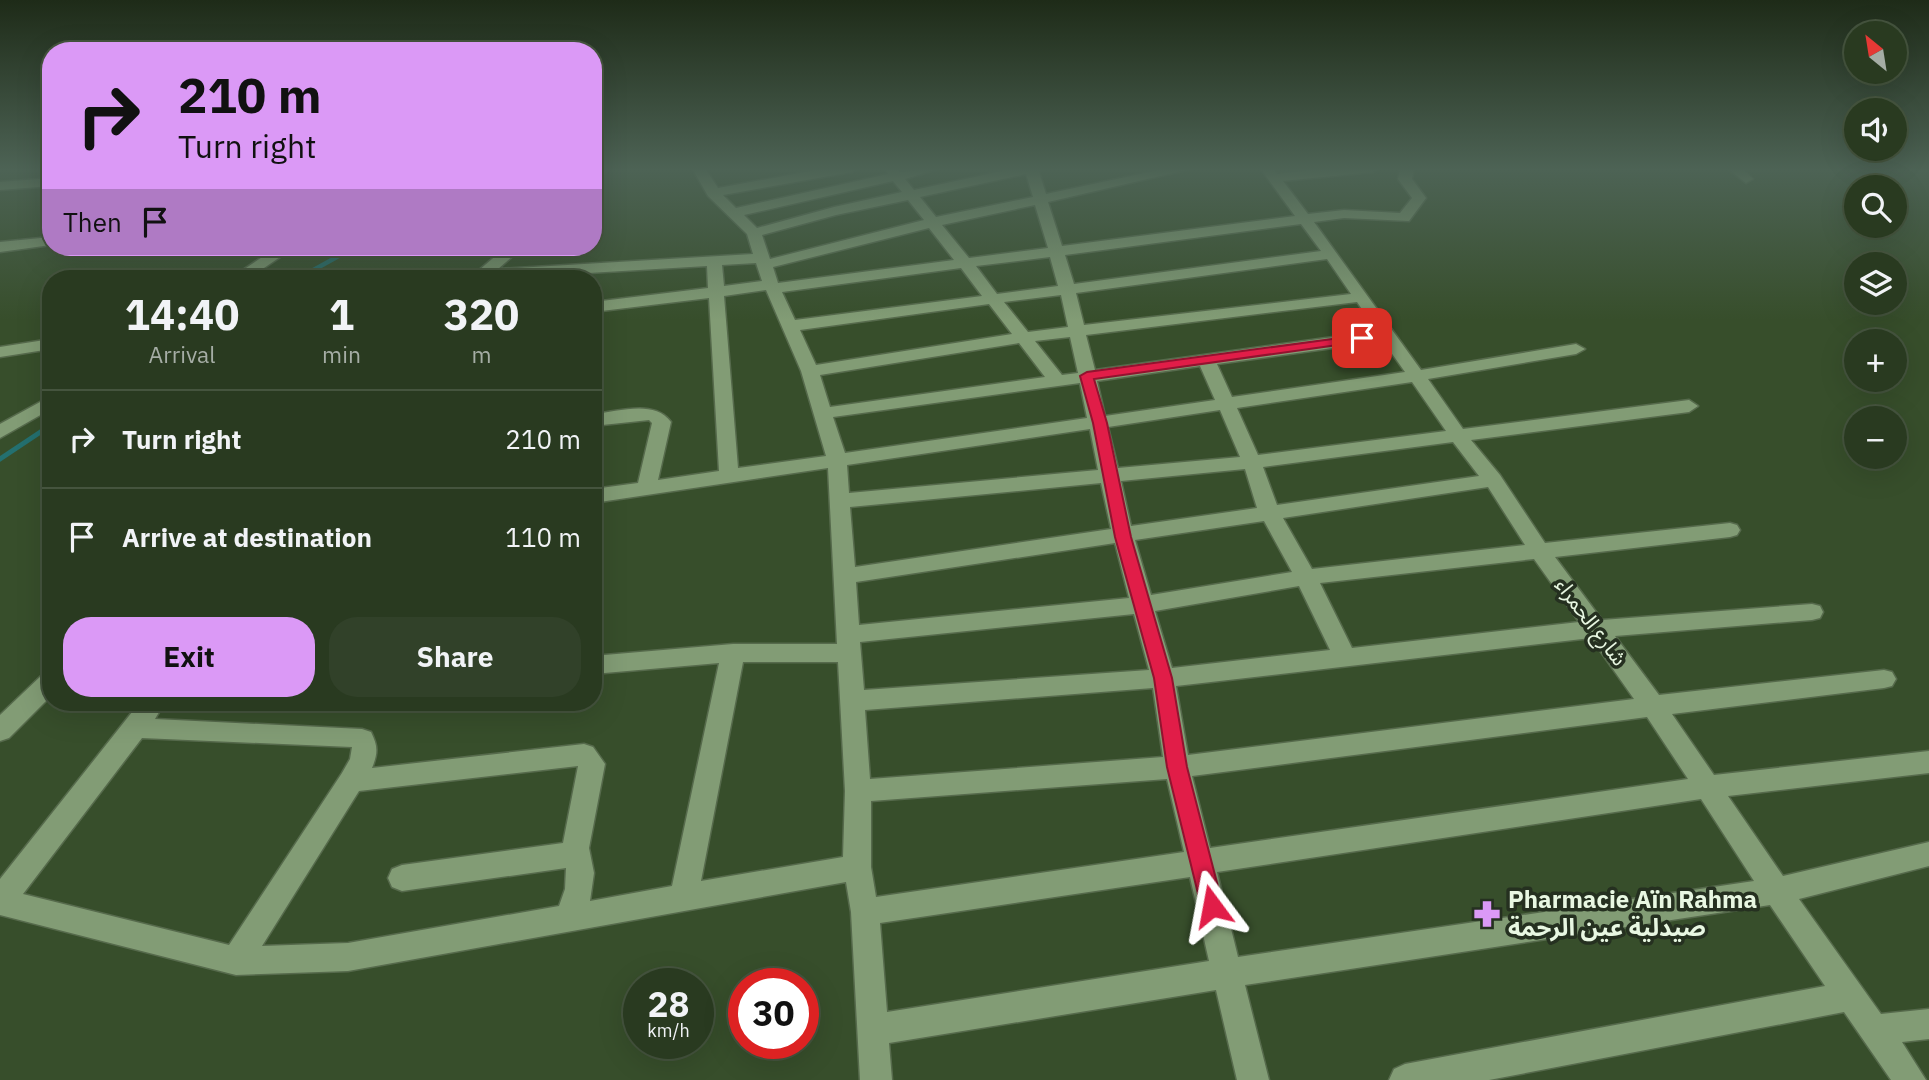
<!DOCTYPE html>
<meta charset="utf-8">
<style>
:root{--surface:#293a20;--page:#314129;--text:#f1f3f6;--muted:#a5ada5;--line:#45543e;--accent:#db99f6}
body{margin:0;font-family:"IBM Plex Sans","Noto Sans Arabic",sans-serif;background:var(--page);color:var(--text);height:100vh;display:flex;flex-direction:column;font-size:26px;white-space:nowrap}
*{box-sizing:border-box;margin:0}
p{font-size:23px;color:var(--muted)}
.icon{flex:none;width:38px;height:38px;fill:none;stroke:currentColor;stroke-width:2;stroke-linecap:round;stroke-linejoin:round}
.map{position:relative;flex:1;overflow:hidden}
.panel{position:absolute;left:42px;top:270px;width:560px;height:441px;display:flex;flex-direction:column;background:var(--surface);border-radius:28px;box-shadow:0 7px 28px #0002,0 0 0 2px var(--line)}
.panel>*{flex:none}
.banner{position:absolute;left:42px;top:42px;width:560px;height:214px;border-radius:28px;box-shadow:0 7px 28px #0002,0 0 0 2px var(--line);background:#db99f6;color:#111;overflow:hidden}
.needle{width:46px;rotate:330deg}
.controls{position:absolute;left:1844px;top:21px;display:grid;gap:14px}
.controls a{display:grid;place-items:center;width:63px;height:63px;border-radius:50%;background:var(--surface);box-shadow:0 7px 28px #0002,0 0 0 2px var(--line);font-size:35px}
.speed{position:absolute;left:623px;top:968px;display:flex;gap:14px;font-size:35px;font-weight:700;text-align:center}
.speed>*{display:grid;place-content:center;width:91px;height:91px;border-radius:50%;background:var(--surface);box-shadow:0 7px 28px #0002,0 0 0 2px var(--line);line-height:1}
.speed small{font-size:18px;font-weight:400}
.speed .limit{border:10px solid #d22;background:#fff;color:#111}
.pin{position:absolute;display:grid;place-items:center;width:60px;height:60px;color:#fff;margin:-30px;border-radius:14px;box-shadow:0 4px 10px #0006}
.me{position:absolute;width:77px;margin:-38px;rotate:347deg;stroke-linejoin:round;filter:drop-shadow(0 0 5px #0008)}
.turn{display:flex;align-items:center;gap:24px;height:147px;padding:0 21px;font-size:32px}
.turn .icon{width:91px;height:91px;stroke-width:2.5}
.turn b{display:block;font-size:49px;line-height:60px}
.then{display:flex;align-items:center;height:66px;padding:0 21px;background:#0003;gap:14px;font-size:26px}
.eta{display:flex;justify-content:space-evenly;align-items:center;height:119px;text-align:center}
.eta b{font-size:42px;font-weight:700;line-height:49px}
.cta{display:flex;gap:14px;margin-top:auto;padding:14px 21px}
.cta a{flex:1;height:80px;border-radius:28px;background:var(--accent);color:#111;font-size:28px;font-weight:700;line-height:80px;text-align:center}
.cta a+a{background:var(--page);color:var(--text)}
ul{padding:0;list-style:none}
li{display:flex;align-items:center;gap:21px;height:98px;padding:0 21px;border-top:2px solid var(--line)}
li div{flex:1}
li b{display:block;font-size:26px}
li em{font-style:normal}
.map>svg:first-child{display:block}
</style>
<div class="map">
<svg width="1929" height="1080" viewBox="0 0 1929 1080">
<rect width="100%" height="100%" fill="#374e2b"/>
<g fill="none" stroke-linecap="round" stroke-linejoin="round">
<path stroke="#247070" stroke-width="4.5" d="M299,278L355,247"/>
<path stroke="#247070" stroke-width="5" d="M0,459L51,425"/>
<defs>
<g id="minor">
<path d="M596,168H610L593,182Z"/>
<path d="M692,168H705L718,188L827,168H858L852,172L723,195L736,208L888,174L884,168H897L900,172L941,168L905,179L914,190L1016,168H1043L1039,172L1046,194L1168,168H1195L1048,202L1062,246L1295,216L1260,168H1273L1277,174L1328,168H1379L1373,172L1283,181L1308,214L1344,210L1400,213L1412,198L1398,179L1400,168H1414L1412,179L1426,198L1409,221L1344,218L1314,222L1421,370L1576,344L1585,349L1576,354L1428,379L1463,429L1689,400L1698,406L1689,412L1471,440L1500,475L1545,543L1730,523L1737,525L1740,530L1737,535L1730,537L1555,557L1602,620L1812,604L1820,606L1823,612L1820,618L1812,620L1615,636L1659,695L1884,670L1892,672L1896,679L1892,686L1884,688L1672,714L1714,775L1929,751V773L1728,796L1783,876L1929,842V866L1799,899L1881,1014L1929,1009V1039L1902,1042L1926,1080H1891L1844,1012L1489,1080H1389L1394,1069L1405,1064L1825,986L1770,905L1245,985L1269,1080H1237L1216,990L889,1043L892,1080H860L851,912L846,882L348,971L236,975L0,915V879L140,702H165L155,719L362,729L371,732C378,746 378,753 372,768L584,744L593,747L605,764L589,848L594,873L590,901L672,886L719,663L593,674V656L733,644H837L828,468L593,503V489L638,483L652,423L649,420L593,426V414C618,412 654,399 671,422L658,480L719,471L709,298L593,312V302L708,288L707,266L504,278L471,277L506,247H523L498,269L753,254L747,234L708,196ZM1026,174L1033,197L936,217L920,197ZM893,181L902,192L834,207L757,228L744,215ZM908,200L924,220L770,259L762,235L836,215ZM1035,205L1048,248L969,258L942,225ZM1301,224L1321,251L1074,284L1065,255ZM929,228L954,260L778,283L773,267ZM1050,257L1058,286L997,294L976,266ZM1327,259L1351,294L1084,325L1076,293ZM756,263L762,281L724,286L722,265ZM961,268L982,296L795,320L782,292ZM766,290L801,371L826,456L738,468L724,296ZM1061,295L1068,327L1028,332L1004,302ZM1357,302L1377,331L1095,370L1086,335ZM989,304L1012,334L816,365L800,330ZM1070,337L1078,373L1062,375L1035,341ZM1383,341L1405,372L1232,397L1217,364ZM1019,343L1045,377L830,407L820,375ZM1200,366L1215,400L1105,416L1097,381ZM1412,382L1446,431L1258,455L1237,408ZM1080,383L1087,418L845,453L833,417ZM1220,410L1240,457L1118,468L1108,427ZM1090,429L1098,470L849,493L847,465ZM1453,442L1479,476L1277,505L1263,467ZM1245,469L1257,508L1131,526L1121,481ZM1101,483L1111,529L855,567L850,507ZM1488,487L1525,545L1312,569L1283,518ZM1264,521L1292,572L1151,595L1135,540ZM1115,543L1129,598L859,625L856,582ZM1534,559L1579,622L1352,648L1320,583ZM1299,586L1330,650L1172,668L1155,611ZM1134,614L1149,670L864,690L860,642ZM1591,638L1634,699L1188,755L1176,686ZM743,662H838L845,791L843,857L701,881ZM1153,688L1163,757L870,779L865,710ZM1647,717L1688,779L1210,848L1192,776ZM142,738L352,747L350,759L342,773L229,945L23,894ZM578,766L563,843L402,865L392,869L388,878L392,887L402,891L566,868L565,889L559,906L348,943L262,946L359,791ZM1167,779L1184,852L876,897L871,867V801ZM1701,799L1754,881L1238,957L1217,872ZM1190,877L1209,961L887,1012L880,923Z"/>
<path d="M1727,168H1742L1753,179L1746,183Z"/>
<path d="M51,178V186L0,190V182Z"/>
<path d="M51,237V245L0,252V242Z"/>
<path d="M277,247H295L249,278H231Z"/>
<path d="M51,339V349L0,357V347Z"/>
<path d="M51,396V409L0,438V424Z"/>
<path d="M51,672V696L9,738L0,741V715L43,674Z"/>
</g>
</defs>
<use href="#minor" stroke="#566a4c" stroke-width="3"/>
<use href="#minor" fill="#829c75" fill-rule="evenodd"/>
</g>
<linearGradient id="sky" x2="0" y2="1"><stop stop-color="#1e2b18"/><stop offset="0.53" stop-color="#4d6355"/><stop offset="1" stop-color="#4d6355" stop-opacity="0"/></linearGradient>
<rect width="1929" height="320" fill="url(#sky)"/>
<path fill="#e11d48" stroke="#92132f" stroke-width="2" d="M1362,335L1368,338L1366,341L1094,379L1107,423L1131,537L1172,678L1187,767L1223,906L1220,913L1212,916L1204,913L1201,906L1167,767L1154,678L1115,537L1093,423L1080,376L1087,372Z"/>
<defs>
<symbol id="pharmacy-bare" viewBox="-9 -9 18 18"><path d="M-2-6h4v4h4v4h-4v4h-4v-4h-4v-4h4Z" fill="#db99f6" stroke="#253020" stroke-width="2.5" paint-order="stroke"/></symbol>
</defs>
<g fill-rule="evenodd">
<use href="#pharmacy-bare" x="1468" y="895" width="38" height="38"/>
</g>
<g text-anchor="middle" stroke-width="7" stroke-linejoin="round" paint-order="stroke">
<g font-size="21" fill="#e8f7e2" stroke="#253020">
<text transform="translate(1591 622) rotate(53)" y="7">شارع الحمراء</text>
</g>
<g font-size="24" font-weight="bold" fill="#e8f7e2" stroke="#253020" text-anchor="start">
<text x="1508" y="908">Pharmacie Aïn Rahma<tspan x="1508" dy="28">صيدلية عين الرحمة</tspan></text>
</g>
</g>
</svg>
<div class="controls">
<a><svg class="needle" viewBox="-14 -14 28 28"><path d="M0-13l5 13h-10z" fill="#e53935"/><path d="M0 13l5-13h-10z" fill="#a5ada5"/></svg></a>
<a><svg class="icon" aria-label="sound" viewBox="0 0 24 24"><path d="M4 9h4l5-4v14l-5-4H4zM17 9q2 3 0 6"/></svg></a>
<a><svg class="icon" aria-label="search" viewBox="0 0 24 24"><circle cx="10" cy="10" r="6"/><path d="M15 15l6 6"/></svg></a>
<a><svg class="icon" aria-label="layers" viewBox="0 0 24 24"><path d="M12 4l9 5-9 5-9-5zM3 14l9 5 9-5"/></svg></a>
<a>+</a>
<a>−</a>
</div>
<div class="speed"><div>28<small>km/h</small></div><div class="limit">30</div></div>
<div class="pin" style="left:1362px;top:338px;background:#d93025"><svg class="icon" aria-label="arrive" viewBox="0 0 24 24"><path d="M6 21V4h12l-3 4 3 4H6"/></svg></div>
<svg class="me" style="left:1212px;top:906px" viewBox="-20 -20 40 40"><path d="M0-17L14 15 0 8-14 15z" fill="#e11d48" stroke="#fff" stroke-width="4"/></svg>
<div class="banner">
<div class="turn"><svg class="icon" aria-label="right" viewBox="0 0 24 24"><path d="M7 20v-9h11M14 6l5 5-5 5"/></svg><div><b>210 m</b>Turn right</div></div>
<div class="then">Then<svg class="icon" aria-label="arrive" viewBox="0 0 24 24"><path d="M6 21V4h12l-3 4 3 4H6"/></svg></div>
</div>
<section class="panel">
<div class="eta">
<div><b>14:40</b><p>Arrival</p></div>
<div><b>1</b><p>min</p></div>
<div><b>320</b><p>m</p></div>
</div>
<ul>
<li><svg class="icon" aria-label="right" viewBox="0 0 24 24"><path d="M7 20v-9h11M14 6l5 5-5 5"/></svg><div><b>Turn right</b></div><em>210 m</em></li>
<li><svg class="icon" aria-label="arrive" viewBox="0 0 24 24"><path d="M6 21V4h12l-3 4 3 4H6"/></svg><div><b>Arrive at destination</b></div><em>110 m</em></li>
</ul>
<div class="cta"><a>Exit</a><a>Share</a></div>
</section>
</div>
